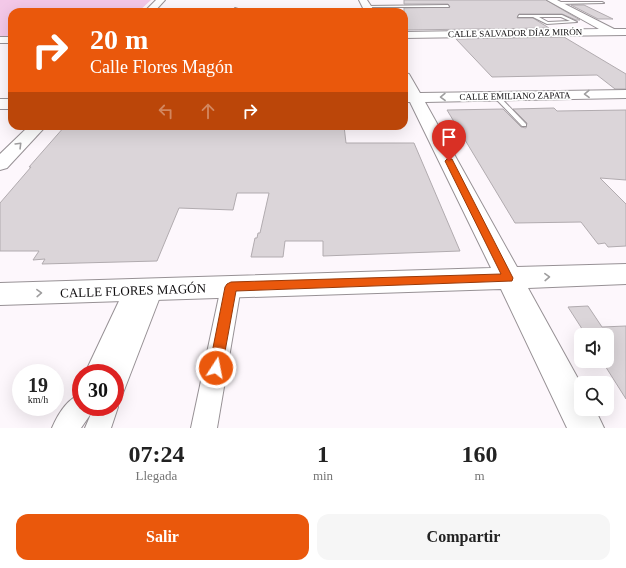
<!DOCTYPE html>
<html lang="es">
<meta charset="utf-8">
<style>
:root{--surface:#fff;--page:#f6f6f6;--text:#222;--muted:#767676;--accent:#ea580c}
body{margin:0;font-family:Georgia,serif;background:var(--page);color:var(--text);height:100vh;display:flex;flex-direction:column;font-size:15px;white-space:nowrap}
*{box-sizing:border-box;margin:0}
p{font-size:13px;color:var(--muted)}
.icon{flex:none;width:22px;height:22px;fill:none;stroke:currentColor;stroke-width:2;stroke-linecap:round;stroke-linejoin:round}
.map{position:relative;height:428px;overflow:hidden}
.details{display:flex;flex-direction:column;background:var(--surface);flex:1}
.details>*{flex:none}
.hud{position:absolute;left:8px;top:8px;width:400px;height:122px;border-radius:12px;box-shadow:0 4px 16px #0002;background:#ea580c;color:#fff;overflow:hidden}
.fabs{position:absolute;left:574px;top:328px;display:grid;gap:8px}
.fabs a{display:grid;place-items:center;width:40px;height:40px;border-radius:8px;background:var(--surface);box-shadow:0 4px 16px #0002;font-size:20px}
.speed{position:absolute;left:12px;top:364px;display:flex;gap:8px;font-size:20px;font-weight:700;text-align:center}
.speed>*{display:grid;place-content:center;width:52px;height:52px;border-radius:50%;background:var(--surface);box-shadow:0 4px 16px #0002;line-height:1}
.speed small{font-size:10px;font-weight:400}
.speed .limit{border:6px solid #d22;background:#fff;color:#111}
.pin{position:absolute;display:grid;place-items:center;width:34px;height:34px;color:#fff;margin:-41px -17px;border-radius:50% 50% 50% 0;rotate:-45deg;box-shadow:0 0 4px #0007}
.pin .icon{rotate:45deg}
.me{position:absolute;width:44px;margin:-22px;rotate:11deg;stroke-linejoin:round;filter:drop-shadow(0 0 3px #0008)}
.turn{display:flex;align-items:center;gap:14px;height:84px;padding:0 16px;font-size:18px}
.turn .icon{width:52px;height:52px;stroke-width:2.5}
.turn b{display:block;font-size:28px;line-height:34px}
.lanes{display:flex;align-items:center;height:38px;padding:0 16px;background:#0003;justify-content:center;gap:20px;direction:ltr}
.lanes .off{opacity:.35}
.eta{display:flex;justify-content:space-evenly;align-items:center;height:68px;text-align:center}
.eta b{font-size:24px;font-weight:800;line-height:28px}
.primary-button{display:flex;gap:8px;margin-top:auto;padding:8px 16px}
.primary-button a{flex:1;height:46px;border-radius:12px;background:var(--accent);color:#fff;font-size:16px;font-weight:800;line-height:46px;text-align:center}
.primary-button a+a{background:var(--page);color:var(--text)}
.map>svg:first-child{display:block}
</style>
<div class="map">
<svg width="626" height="428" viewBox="0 0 626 428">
<rect width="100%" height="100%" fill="#fdf7fc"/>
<path fill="#f3c8e8" d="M0,0H151L138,12H12V36H0Z"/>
<g fill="#dbd5d9" stroke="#b1abaf">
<path d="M404,0H546L580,20H576L562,14H519L517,18H533L549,28L404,30V8L450,7L448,4H404Z"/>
<path d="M571,5H584L613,19H598Z"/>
<path d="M564,37L626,74V89H615L597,75L492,77L456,39Z"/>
<path d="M554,108L557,111L626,110V180L600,178L626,204V246L608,247L605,243L598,244L581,222L515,223L447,110L503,109L521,127L526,128L527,123L513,109Z"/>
<path d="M65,126H344L346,143H414L460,251L323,256V241H285L283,257H251L255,238H257L258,233H260L269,193H237L233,210L179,208L157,261L42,264L45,259L33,260L39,251H0V203L31,167H29Z"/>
<path d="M588,306L602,327L626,326V399L602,361H607V335H586L568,307Z"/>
</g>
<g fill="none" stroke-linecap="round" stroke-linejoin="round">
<defs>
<g id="lane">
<path d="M557,2H602L604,3L556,4Z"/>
<path d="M448,5L449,7H365L367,6Z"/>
<path d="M235,8L238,9L237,12H233Z"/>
<path d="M150,10H204L206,11L149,12Z"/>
<path d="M519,15H562L577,22L547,24L533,17H518ZM539,17H561L570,21L548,22Z"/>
<path d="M494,95H498L526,124V126H522L494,97Z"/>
</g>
<g id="street">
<path d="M231,279L238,281L241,287L217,428H191L221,287L224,281Z"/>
<path d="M153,281L160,283L163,289L123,393L115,397V373H85L127,284L134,282L141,284L143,289L146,283Z"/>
<path d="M81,394V407H93L90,415L81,428H52C58,414 67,399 81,394Z"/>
<path d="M115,399L118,407L111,428H85L94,407H115Z"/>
</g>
<g id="secondary">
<path d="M156,0H165L154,12H144Z"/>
<path d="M359,0H367L375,12H365Z"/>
<path d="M547,0H557L614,29H626V35L404,38V32L599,29Z"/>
<rect x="0" y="37" width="12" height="6"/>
<path d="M404,73L409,74L420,93L626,90V98L425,102L517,267L626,264V284L528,288L581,384V409H595L604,428H567L501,289L0,305V283L491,268L410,102H404V94H406L404,90Z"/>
<rect x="0" y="99" width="12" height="10"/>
<path d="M29,126H46L7,168L0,170V154Z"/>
</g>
</defs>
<use href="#lane" stroke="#979195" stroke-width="2"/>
<use href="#street" stroke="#979195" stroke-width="2"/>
<use href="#secondary" stroke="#979195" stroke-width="2"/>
<use href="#lane" fill="#fff" fill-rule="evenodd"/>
<use href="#street" fill="#fff" fill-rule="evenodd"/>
<use href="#secondary" fill="#fff" fill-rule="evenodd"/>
</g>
<defs><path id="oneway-chevron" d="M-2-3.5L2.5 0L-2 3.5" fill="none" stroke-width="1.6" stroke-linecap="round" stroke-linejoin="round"/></defs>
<g stroke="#9f9e9f">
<use href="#oneway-chevron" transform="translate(587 94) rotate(179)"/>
<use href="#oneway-chevron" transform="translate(443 97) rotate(179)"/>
<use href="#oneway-chevron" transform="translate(19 145) rotate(-45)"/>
<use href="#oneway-chevron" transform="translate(547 277) rotate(-2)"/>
<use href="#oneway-chevron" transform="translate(39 293) rotate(-2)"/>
</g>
<path fill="#ea580c" stroke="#983908" d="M447,159H452L453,161L513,278L512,281L236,291L222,368L220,373L216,375L211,373L209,368L225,287L227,284L231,282L501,274L445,161Z"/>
<g text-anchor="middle" stroke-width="3.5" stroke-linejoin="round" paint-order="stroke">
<g font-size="9" fill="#0f0d0f" stroke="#fff">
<text transform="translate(515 33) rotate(-1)" y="3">CALLE SALVADOR DÍAZ MIRÓN</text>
<text transform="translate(515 96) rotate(-1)" y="3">CALLE EMILIANO ZAPATA</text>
</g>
<g font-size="13" fill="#0f0d0f" stroke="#fff">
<text transform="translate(133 290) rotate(-2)" y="5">CALLE FLORES MAGÓN</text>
</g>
</g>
</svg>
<div class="fabs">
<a><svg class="icon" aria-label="sound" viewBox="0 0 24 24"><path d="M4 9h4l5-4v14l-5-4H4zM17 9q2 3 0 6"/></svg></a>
<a><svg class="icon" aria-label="search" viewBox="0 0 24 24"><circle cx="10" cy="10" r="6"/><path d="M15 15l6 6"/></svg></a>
</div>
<div class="speed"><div>19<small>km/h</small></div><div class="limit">30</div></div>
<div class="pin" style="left:449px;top:161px;background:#d93025"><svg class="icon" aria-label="arrive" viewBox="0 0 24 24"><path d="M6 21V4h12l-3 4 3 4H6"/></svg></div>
<svg class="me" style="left:216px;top:368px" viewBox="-20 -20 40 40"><circle r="17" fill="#ea580c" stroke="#fff" stroke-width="3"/><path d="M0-11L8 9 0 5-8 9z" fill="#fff"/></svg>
<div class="hud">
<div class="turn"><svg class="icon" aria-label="right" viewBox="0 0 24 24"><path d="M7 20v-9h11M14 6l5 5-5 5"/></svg><div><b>20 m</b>Calle Flores Magón</div></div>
<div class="lanes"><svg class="icon off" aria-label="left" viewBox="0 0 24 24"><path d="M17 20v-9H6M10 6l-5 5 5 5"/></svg><svg class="icon off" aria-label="ahead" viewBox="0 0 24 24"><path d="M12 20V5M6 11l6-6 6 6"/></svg><svg class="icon" aria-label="right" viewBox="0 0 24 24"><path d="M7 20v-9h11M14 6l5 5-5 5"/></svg></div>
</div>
</div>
<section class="details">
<div class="eta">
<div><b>07:24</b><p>Llegada</p></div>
<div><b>1</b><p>min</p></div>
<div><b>160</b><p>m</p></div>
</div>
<div class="primary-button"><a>Salir</a><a>Compartir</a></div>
</section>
